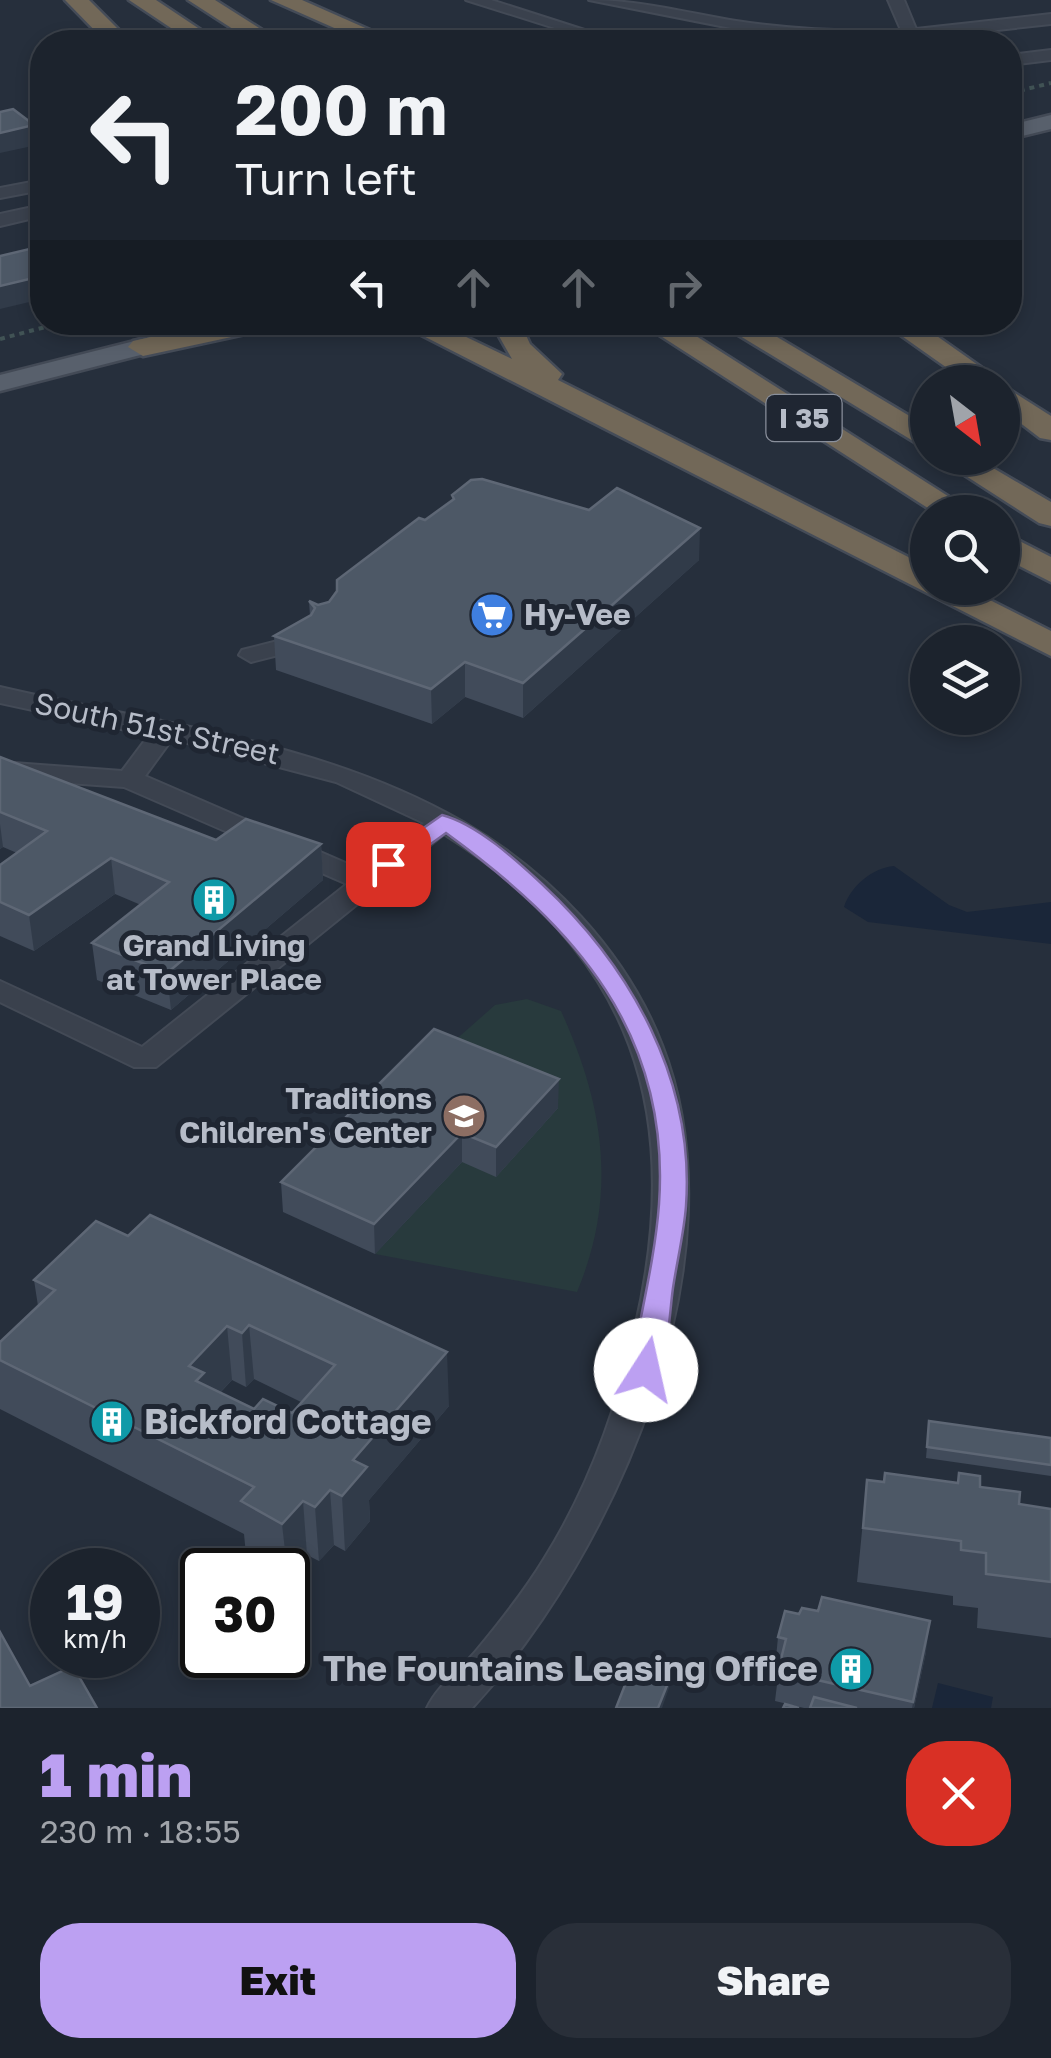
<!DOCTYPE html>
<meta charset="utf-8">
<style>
:root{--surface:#1c232d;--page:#292f39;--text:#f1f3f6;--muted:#a0a4aa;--line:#3a4049;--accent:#bca0f2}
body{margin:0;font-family:"Golos Text",sans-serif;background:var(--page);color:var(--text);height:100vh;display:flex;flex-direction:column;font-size:38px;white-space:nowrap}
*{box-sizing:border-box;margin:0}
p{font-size:32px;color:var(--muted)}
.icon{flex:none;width:55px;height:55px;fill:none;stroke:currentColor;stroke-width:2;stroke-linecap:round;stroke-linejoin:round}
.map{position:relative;height:1708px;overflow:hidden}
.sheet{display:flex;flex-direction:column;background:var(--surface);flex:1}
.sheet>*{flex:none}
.hud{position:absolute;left:30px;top:30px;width:992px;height:305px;border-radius:40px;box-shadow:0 5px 15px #0003,0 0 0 2px var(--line);background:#1c232d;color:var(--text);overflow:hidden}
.needle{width:65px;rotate:149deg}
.controls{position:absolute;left:910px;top:365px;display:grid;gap:20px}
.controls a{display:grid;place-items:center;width:110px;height:110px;border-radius:50%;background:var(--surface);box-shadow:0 5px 15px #0003,0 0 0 2px var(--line);font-size:50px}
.speed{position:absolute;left:30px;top:1548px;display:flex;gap:20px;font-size:50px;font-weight:700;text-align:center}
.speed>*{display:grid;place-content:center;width:130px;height:130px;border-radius:50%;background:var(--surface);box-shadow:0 5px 15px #0003,0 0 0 2px var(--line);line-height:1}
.speed small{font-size:25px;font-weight:400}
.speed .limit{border:5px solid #111;border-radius:15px;background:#fff;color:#111}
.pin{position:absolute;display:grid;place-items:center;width:85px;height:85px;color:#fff;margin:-42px;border-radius:20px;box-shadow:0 5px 15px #0006}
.me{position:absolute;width:110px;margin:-55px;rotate:10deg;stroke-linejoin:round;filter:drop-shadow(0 0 8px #0008)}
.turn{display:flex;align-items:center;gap:35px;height:210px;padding:0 40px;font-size:45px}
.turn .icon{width:130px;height:130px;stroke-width:2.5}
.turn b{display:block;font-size:70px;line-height:85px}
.lanes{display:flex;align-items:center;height:95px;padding:0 40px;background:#0003;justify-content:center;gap:50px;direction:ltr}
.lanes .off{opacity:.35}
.round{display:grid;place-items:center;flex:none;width:105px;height:105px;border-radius:40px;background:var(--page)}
.overview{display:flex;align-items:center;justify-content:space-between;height:170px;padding:0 40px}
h1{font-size:60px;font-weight:800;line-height:75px;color:var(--accent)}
.button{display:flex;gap:20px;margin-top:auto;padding:20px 40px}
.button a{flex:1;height:115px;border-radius:40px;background:var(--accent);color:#111;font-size:40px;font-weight:800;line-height:115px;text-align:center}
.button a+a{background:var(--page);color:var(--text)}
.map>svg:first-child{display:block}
</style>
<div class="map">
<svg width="1051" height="1708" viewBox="0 0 1051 1708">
<rect width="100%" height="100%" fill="#262f3c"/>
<path fill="#283a3d" d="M527,999L561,1011C604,1105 618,1194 577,1292L375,1254L443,1182L435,1058L495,1005Z"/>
<g fill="#1a2639">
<path d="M894,866L949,905L967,912L1051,902V944L868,922L844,907C851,886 872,868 894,866Z"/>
<path d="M938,1683L993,1697L991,1708H932Z"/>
</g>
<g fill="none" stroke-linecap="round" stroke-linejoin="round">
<defs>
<g id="minor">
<path d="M466,0H491L622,42H599Z"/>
<path d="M589,0C639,0 687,13 736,21C791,29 845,32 901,30L888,0H904L916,29L1051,14V24L924,38L926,42L766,35Z"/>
<path d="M1051,50V60L1010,65V55Z"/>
<path d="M42,180V190L0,198V188Z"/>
<path d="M42,205V216L0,226V214Z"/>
<path d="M301,635L313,642L310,647L251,662L239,655L242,650Z"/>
<path d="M0,687C157,724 320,740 463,822C549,872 626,951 662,1045C745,1257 617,1551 472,1708H427C438,1685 460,1670 476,1651C500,1622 524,1592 544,1559C588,1489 617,1409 635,1328C685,1114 634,954 444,834L156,1067H134L0,1002V981L142,1047L347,884L124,787L0,778V762L122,771L149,735L0,703ZM172,739L336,782L424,823L364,871L145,776Z"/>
</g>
<g id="major">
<path d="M1051,115V129L1010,139V125Z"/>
<path d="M178,330L187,333L191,338L187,343L0,391V375Z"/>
</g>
<g id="highway">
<path d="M65,0H89L131,42H106Z"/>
<path d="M129,0H156L219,42H192Z"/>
<path d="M188,0H215L281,42H253Z"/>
<path d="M271,0H302L397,42H366Z"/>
<path d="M218,322H277L273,328L143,356L128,347L133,341Z"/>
<path d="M396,322H435L512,359L491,322H520L530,344L562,374L558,380L928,567V588H966L1051,631V656Z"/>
<path d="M639,322H674L973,512H934Z"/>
<path d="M717,322H752L928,427V450Z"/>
<path d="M882,322H917L1002,382H967Z"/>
<path d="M1002,385L1051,416V440L1040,438L1002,409Z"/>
<path d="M938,458H976L1051,502V526L1039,523Z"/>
<path d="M1002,532L1051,557V582L1002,557Z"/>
</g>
</defs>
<use href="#minor" stroke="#434a56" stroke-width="4"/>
<use href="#major" stroke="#434a56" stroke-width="5"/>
<use href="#highway" stroke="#454c58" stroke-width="5"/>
<g stroke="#415355" stroke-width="4" stroke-dasharray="5 5" stroke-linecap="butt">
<path d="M1010,93L1051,83"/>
<path d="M0,339L64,322"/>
</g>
<use href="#minor" fill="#3a414d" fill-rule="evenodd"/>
<use href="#major" fill="#58606c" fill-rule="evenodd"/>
<use href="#highway" fill="#726858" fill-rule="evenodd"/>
</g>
<g fill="#414b5a" fill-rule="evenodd">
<path d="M452,495L699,560L523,718L465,697L432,724L276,670L274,636L310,616L309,601L318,605L329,602L425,520L452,500Z"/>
<path d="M0,757L216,840L321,844L323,880L171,1010L97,980L92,943L141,905L115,894L34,951L0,936V865L17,853L3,847L0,849Z"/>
<path d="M434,1029L558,1108L496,1177L462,1162L375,1254L283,1212L281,1182Z"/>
<path d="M96,1221L449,1406L369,1500L370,1521L345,1551L334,1545L319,1561L307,1555L288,1570H272L246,1555L244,1534L0,1409V1342L38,1306L34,1280ZM254,1379L301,1402L292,1413L254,1409L220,1393L232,1380L246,1387Z"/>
<path d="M929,1421L1051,1438V1476L926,1458Z"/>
<path d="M867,1480L884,1482L980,1487L1019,1504L1051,1509V1638L977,1628L978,1608L953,1605V1596L857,1582Z"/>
<path d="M778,1637L926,1652L914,1708H804L775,1701L779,1668H775Z"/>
</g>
<g fill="#313b49">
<path d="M34,125L37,145L0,153V133Z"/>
<path d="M42,276V299L0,309V286Z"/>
<path d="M700,528L699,560L523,718V683Z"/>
<path d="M465,662V697L432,724L431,689Z"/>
<path d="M0,824L3,847L0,849Z"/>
<path d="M321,844L323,880L171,1010L167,973Z"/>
<path d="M111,858L115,894L34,951L29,915Z"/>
<path d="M559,1079L558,1108L496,1177V1147Z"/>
<path d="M462,1133V1162L375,1254L374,1224Z"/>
<path d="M249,1325L254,1379L246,1387L242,1333Z"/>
<path d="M227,1326L232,1380L207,1406L189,1366Z"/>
<path d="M447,1352L449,1406L369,1500L370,1521L345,1551L342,1496L353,1460Z"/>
<path d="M330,1490L334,1545L319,1561L315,1507Z"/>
<path d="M303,1501L307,1555L288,1577L282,1524Z"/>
<path d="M930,1621L926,1652L914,1708H912Z"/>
<path d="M670,1678L669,1688L662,1708H658Z"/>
</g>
<g fill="#4d5866" stroke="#5e6775" stroke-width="2.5" fill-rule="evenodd">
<path d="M13,109L34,125L0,133V112Z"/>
<path d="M42,246V276L0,286V256Z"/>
<path d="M482,479L589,510L617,488L700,528L523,683L465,662L431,689L274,636L311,615L315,608L309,601L318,605L329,602L337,591V580L419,518L425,520L454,499L452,495L471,480Z"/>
<path d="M0,757L216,840L246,819L321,844L167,973L92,943L169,882L111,858L29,915L0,902V865L47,831L0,812Z"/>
<path d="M434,1029L559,1079L496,1147L462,1133L374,1224L281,1182Z"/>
<path d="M150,1215L447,1352L353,1460L367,1467L342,1496L330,1490L315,1507L303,1501L282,1524L241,1501L254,1487L0,1360V1342L55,1290L34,1280L96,1221L128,1236ZM249,1325L335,1365L292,1413L263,1399L254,1409L196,1381L204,1373L189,1366L227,1326L242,1333Z"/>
<path d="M929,1421L1051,1438V1465L927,1447Z"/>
<path d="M885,1473L958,1483L959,1473L980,1476V1487L1020,1492L1019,1504L1051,1509V1582L986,1574V1553L961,1550V1541L863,1528L867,1480L884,1482Z"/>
<path d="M822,1597L930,1621L913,1702L778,1671L786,1639L778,1637L785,1611L799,1614L802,1608L818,1611Z"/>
<path d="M0,1632L30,1686L73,1666L97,1708H0Z"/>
<path d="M632,1667L670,1678L658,1708H616Z"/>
<path d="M814,1697L857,1708H810Z"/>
<path d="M785,1704L799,1708H783Z"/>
</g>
<path fill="#bca0f2" stroke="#7a689d" stroke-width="2.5" d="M442,815C477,824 516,860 542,884C631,967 695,1080 686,1206C684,1233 677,1261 673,1288C669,1316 669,1354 656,1378H635L631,1370C640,1316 655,1259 659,1204C671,1033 575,927 446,833L396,869H379V859Z"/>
<defs>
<symbol id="supermarket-disc" viewBox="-11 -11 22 22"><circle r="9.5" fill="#3f7fe0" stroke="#1f2632"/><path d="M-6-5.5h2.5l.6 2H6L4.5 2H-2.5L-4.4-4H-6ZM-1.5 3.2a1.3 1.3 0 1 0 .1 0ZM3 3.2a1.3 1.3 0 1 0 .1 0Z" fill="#fff"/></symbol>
<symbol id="building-disc" viewBox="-11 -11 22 22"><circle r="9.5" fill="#0f9aa8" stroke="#1f2632"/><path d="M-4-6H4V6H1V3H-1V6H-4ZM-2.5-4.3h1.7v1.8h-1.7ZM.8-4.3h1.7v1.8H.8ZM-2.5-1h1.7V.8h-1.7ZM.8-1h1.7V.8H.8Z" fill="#fff"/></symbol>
<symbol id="school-disc" viewBox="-11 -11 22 22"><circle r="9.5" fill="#8d6e63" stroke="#1f2632"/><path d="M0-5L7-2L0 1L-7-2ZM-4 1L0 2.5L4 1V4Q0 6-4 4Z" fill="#fff"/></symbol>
</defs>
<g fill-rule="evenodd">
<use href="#supermarket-disc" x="467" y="590" width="50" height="50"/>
<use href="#building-disc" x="189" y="875" width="50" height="50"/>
<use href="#school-disc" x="439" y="1091" width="50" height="50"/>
<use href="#building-disc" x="87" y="1397" width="50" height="50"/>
<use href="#building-disc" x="826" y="1644" width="50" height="50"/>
</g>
<g text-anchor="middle" stroke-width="10" stroke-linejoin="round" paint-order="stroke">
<rect fill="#1f2632" stroke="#898f9b" stroke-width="2.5" x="766.5" y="395" width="75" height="46" rx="8"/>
<g font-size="28" font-weight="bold" fill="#b6bcc8">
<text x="804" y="428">I 35</text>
</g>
<g font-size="30" font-weight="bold" fill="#b6bcc8" stroke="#1f2632" text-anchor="start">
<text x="524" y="625">Hy-Vee</text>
<text x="214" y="956" text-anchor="middle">Grand Living<tspan x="214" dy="34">at Tower Place</tspan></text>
<text x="432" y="1109" text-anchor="end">Traditions<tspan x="432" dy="34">Children's Center</tspan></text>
</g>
<g font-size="30" fill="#b6bcc8" stroke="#1f2632">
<text transform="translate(157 729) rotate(12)" y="10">South 51st Street</text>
</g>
<g font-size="35" font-weight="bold" fill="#b6bcc8" stroke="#1f2632" text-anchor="start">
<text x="144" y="1434">Bickford Cottage</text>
<text x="818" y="1681" text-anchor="end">The Fountains Leasing Office</text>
</g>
</g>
</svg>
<div class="controls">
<a><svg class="needle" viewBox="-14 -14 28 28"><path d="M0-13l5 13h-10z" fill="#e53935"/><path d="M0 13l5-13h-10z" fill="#a0a4aa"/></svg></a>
<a><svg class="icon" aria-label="search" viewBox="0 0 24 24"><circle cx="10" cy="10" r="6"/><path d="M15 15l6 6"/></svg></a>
<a><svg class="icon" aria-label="layers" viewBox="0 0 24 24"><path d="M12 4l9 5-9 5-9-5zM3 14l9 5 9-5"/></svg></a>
</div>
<div class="speed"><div>19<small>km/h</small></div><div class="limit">30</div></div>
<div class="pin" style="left:388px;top:864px;background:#d93025"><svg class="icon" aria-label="arrive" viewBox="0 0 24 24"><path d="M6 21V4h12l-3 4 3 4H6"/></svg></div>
<svg class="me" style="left:646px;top:1370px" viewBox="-20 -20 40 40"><circle r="19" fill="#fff"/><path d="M0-13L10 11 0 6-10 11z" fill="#bca0f2"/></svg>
<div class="hud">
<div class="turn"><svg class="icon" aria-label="left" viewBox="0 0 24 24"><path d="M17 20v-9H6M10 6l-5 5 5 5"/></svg><div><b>200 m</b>Turn left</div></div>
<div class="lanes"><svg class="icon" aria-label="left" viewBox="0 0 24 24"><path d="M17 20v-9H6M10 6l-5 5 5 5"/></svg><svg class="icon off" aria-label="ahead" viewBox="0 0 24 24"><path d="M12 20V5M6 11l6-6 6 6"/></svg><svg class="icon off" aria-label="ahead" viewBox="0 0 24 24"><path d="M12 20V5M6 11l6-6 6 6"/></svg><svg class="icon off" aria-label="right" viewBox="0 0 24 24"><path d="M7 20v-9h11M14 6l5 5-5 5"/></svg></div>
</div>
</div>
<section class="sheet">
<div class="overview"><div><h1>1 min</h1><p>230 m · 18:55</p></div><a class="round" style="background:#d93025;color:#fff"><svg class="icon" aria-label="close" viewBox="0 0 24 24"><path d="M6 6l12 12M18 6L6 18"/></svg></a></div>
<div class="button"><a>Exit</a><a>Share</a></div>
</section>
